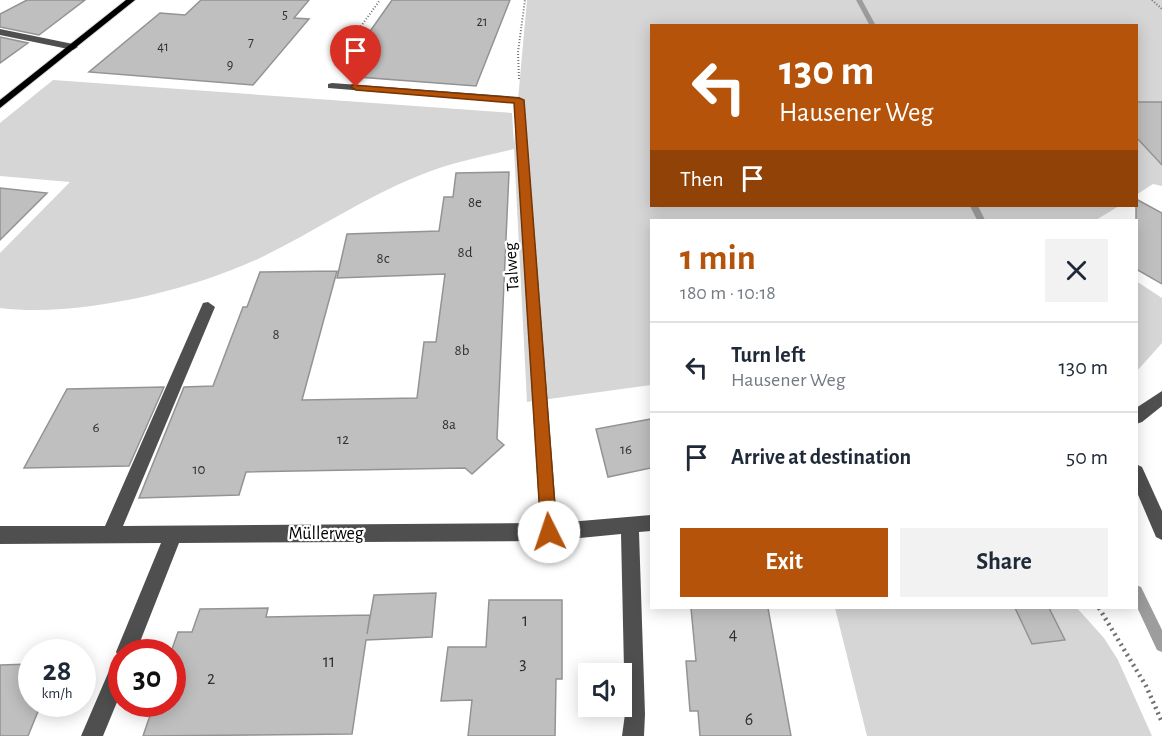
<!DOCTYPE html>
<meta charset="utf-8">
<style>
:root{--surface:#fff;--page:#f2f2f3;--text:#1f2937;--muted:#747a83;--line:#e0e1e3;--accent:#b45309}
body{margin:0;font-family:"Alegreya Sans",sans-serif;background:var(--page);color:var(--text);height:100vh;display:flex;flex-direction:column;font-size:22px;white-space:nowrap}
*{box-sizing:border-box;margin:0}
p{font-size:20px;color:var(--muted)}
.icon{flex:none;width:33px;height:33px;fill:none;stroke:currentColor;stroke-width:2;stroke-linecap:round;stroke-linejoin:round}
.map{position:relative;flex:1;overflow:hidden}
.drawer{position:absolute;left:650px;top:219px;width:488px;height:390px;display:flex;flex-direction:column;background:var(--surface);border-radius:0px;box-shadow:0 3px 15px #0003}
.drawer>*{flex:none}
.top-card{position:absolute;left:650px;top:24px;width:488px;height:183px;border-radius:0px;box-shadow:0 3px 15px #0003;background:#b45309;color:#fff;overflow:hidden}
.buttons{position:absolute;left:578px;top:663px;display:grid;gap:12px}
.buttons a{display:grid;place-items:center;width:54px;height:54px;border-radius:0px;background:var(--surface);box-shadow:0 3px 15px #0003;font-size:30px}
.speed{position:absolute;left:18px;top:639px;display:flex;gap:12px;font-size:30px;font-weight:700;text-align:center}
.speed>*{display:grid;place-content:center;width:78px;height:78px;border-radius:50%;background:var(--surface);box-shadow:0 3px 15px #0003;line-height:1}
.speed small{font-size:15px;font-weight:400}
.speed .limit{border:9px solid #d22;background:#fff;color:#111}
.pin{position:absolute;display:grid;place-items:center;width:51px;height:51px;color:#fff;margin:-62px -26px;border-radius:50% 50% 50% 0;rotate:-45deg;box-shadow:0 0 6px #0007}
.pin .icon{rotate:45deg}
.me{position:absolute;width:66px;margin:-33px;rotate:356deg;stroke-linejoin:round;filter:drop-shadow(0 0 4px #0008)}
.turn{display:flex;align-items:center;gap:21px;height:126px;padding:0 30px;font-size:27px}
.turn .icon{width:78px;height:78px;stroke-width:2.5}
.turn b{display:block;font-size:42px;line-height:51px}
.then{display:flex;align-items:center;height:57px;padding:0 30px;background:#0003;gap:12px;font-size:22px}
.round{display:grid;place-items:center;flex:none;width:63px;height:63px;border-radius:0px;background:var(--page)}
.summary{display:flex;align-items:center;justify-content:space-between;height:102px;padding:0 30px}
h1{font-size:36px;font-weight:700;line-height:45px;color:var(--accent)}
.action{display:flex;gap:12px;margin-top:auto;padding:12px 30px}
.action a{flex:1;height:69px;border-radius:0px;background:var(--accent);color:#fff;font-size:24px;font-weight:700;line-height:69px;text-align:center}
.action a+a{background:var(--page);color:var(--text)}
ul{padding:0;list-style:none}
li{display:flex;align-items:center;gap:18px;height:90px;padding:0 30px;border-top:2px solid var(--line)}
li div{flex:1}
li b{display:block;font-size:22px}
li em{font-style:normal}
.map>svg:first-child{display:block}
</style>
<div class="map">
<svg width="1162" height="736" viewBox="0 0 1162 736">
<rect width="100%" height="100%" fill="#fff"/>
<g fill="#d6d6d6">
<path d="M527,0H1162V186L1153,184L1136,195V26H651V206H1119L1096,220H651V385L527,402L514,149C481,157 448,163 418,176C363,198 314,232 260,258C190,291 77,318 0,308V253L70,182L0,176V123L53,80L512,113L514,144Z"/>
<path d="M1136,281L1162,298V343L1136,372Z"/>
<path d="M835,608H1077L1104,638L1118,660L1152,736H867Z"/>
</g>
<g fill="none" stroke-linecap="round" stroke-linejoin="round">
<g fill="#9d9d9d" fill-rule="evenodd">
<path d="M856,0H862L876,26H870Z"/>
<path d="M970,206H978L985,220H977Z"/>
<path d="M1136,585L1141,587L1162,630V652L1157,650L1136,605Z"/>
</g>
</g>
<g fill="#bfbfbf" stroke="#939393" stroke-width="1.5">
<path d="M27,0H85L39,35L0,27V14Z"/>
<path d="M201,0H309L294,18L309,19L253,85L89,72L160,13L185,15Z"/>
<path d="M392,0H510L476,86L358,77L376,49L359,47Z"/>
<path d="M0,37L28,43L0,63Z"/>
<path d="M1136,102H1162V165L1136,137Z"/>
<path d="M509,172L497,439L504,445L472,474L465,468L246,472L239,495L139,498L184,387L213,386L243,307H247L260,272L337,271L302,400L417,398L424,342H436L445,274L337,278L347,234L439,231L444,197H453L456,173Z"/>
<path d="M0,188L47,193L0,240Z"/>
<path d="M1136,199L1162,213V284L1136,269Z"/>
<path d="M164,387L129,466L24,468L67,389Z"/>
<path d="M651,419V468L608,477L596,429Z"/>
<path d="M436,593L432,637L366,640L352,734L143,736L154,704H172L171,652L178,632H192L200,609L268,608L266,617L370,615L367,634L374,595Z"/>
<path d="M489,600H562V679H556L555,736H468L472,700L441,701L448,647H486Z"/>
<path d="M691,608H768L791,736H700L698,711H690L686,661H696Z"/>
<path d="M1015,608H1049L1065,640L1032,644Z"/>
<path d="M32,664V704H41L28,736H0V665Z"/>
</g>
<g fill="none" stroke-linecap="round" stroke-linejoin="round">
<defs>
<path id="major" d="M126,0H135L0,108V100Z"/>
</defs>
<use href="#major" stroke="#dbdbdb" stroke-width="2"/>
<g stroke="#717171" stroke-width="2" stroke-dasharray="1 2" stroke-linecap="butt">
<path d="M1152,0L1162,9"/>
<path d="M338,68L343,51L380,0"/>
<path d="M519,79L518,52L525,0"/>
</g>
<path stroke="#717171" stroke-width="4.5" stroke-dasharray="2 4" stroke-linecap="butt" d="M1099,608L1146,686L1162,722"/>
<g fill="#4f4f4f" fill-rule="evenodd">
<path d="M0,29L73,44L78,47L73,50L0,35Z"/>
<path d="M332,83L519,97L524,100L557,523L651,515V531L639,532L645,714L644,736H622L625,714L621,534L549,541L179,543L136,652H122V690L103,736H81L115,657L118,656L116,652L161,543L0,544V526H105L203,303L208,302L215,307L123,526L540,523L514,103L328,88V84Z"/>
<path d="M1162,391V406L1142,422L1136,424V408Z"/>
<path d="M1136,464L1142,467L1162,511V540L1156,537L1136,490Z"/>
</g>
<use href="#major" fill="#000" fill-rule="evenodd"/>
</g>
<path fill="#b45309" stroke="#753606" stroke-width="1.5" d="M352,85L519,98L524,100L557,532L555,537L549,539L544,537L541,532L514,103L356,90L351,87Z"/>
<g text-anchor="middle" stroke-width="4.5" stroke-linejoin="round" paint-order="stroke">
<g font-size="14" fill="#303030">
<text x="285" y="19">5</text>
<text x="482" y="26">21</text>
<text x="251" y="46">7</text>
<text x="163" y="51">41</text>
<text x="230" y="69">9</text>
</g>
<g font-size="15" fill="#303030">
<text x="475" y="207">8e</text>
<text x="465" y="257">8d</text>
<text x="383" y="263">8c</text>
<text x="276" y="339">8</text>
<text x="462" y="355">8b</text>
<text x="449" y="429">8a</text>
<text x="96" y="432">6</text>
<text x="343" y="444">12</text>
<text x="626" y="454">16</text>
<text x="199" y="474">10</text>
</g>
<g font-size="18" fill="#000" stroke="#fff">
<text transform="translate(511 267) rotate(-94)" y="6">Talweg</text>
<text x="326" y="539">Müllerweg</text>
</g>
<g font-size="18" fill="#303030">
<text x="525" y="626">1</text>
<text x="733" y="640">4</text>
<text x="329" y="667">11</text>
<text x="523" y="669">3</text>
<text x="211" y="684">2</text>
<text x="749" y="725">6</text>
</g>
</g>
</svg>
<div class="buttons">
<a><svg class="icon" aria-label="sound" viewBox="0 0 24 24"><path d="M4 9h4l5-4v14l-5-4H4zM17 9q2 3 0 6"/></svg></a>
</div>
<div class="speed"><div>28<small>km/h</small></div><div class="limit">30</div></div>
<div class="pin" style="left:356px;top:87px;background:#d93025"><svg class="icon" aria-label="arrive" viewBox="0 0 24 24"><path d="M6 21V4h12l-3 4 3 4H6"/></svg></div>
<svg class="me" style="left:549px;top:532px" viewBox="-20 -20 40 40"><circle r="19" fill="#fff"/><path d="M0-13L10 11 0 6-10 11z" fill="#b45309"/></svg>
<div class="top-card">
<div class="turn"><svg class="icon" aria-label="left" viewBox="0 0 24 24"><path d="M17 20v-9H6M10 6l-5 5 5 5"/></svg><div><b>130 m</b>Hausener Weg</div></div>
<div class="then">Then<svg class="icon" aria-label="arrive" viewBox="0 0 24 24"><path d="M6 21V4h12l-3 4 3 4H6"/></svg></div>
</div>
<section class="drawer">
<div class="summary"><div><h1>1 min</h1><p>180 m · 10:18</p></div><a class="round"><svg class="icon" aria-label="close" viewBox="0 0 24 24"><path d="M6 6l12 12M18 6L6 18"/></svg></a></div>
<ul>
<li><svg class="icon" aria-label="left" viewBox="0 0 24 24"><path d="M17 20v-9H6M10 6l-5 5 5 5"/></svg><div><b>Turn left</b><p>Hausener Weg</p></div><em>130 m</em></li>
<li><svg class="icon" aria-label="arrive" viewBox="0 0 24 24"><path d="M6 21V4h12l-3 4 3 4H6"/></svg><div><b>Arrive at destination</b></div><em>50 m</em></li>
</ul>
<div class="action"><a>Exit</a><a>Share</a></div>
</section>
</div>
